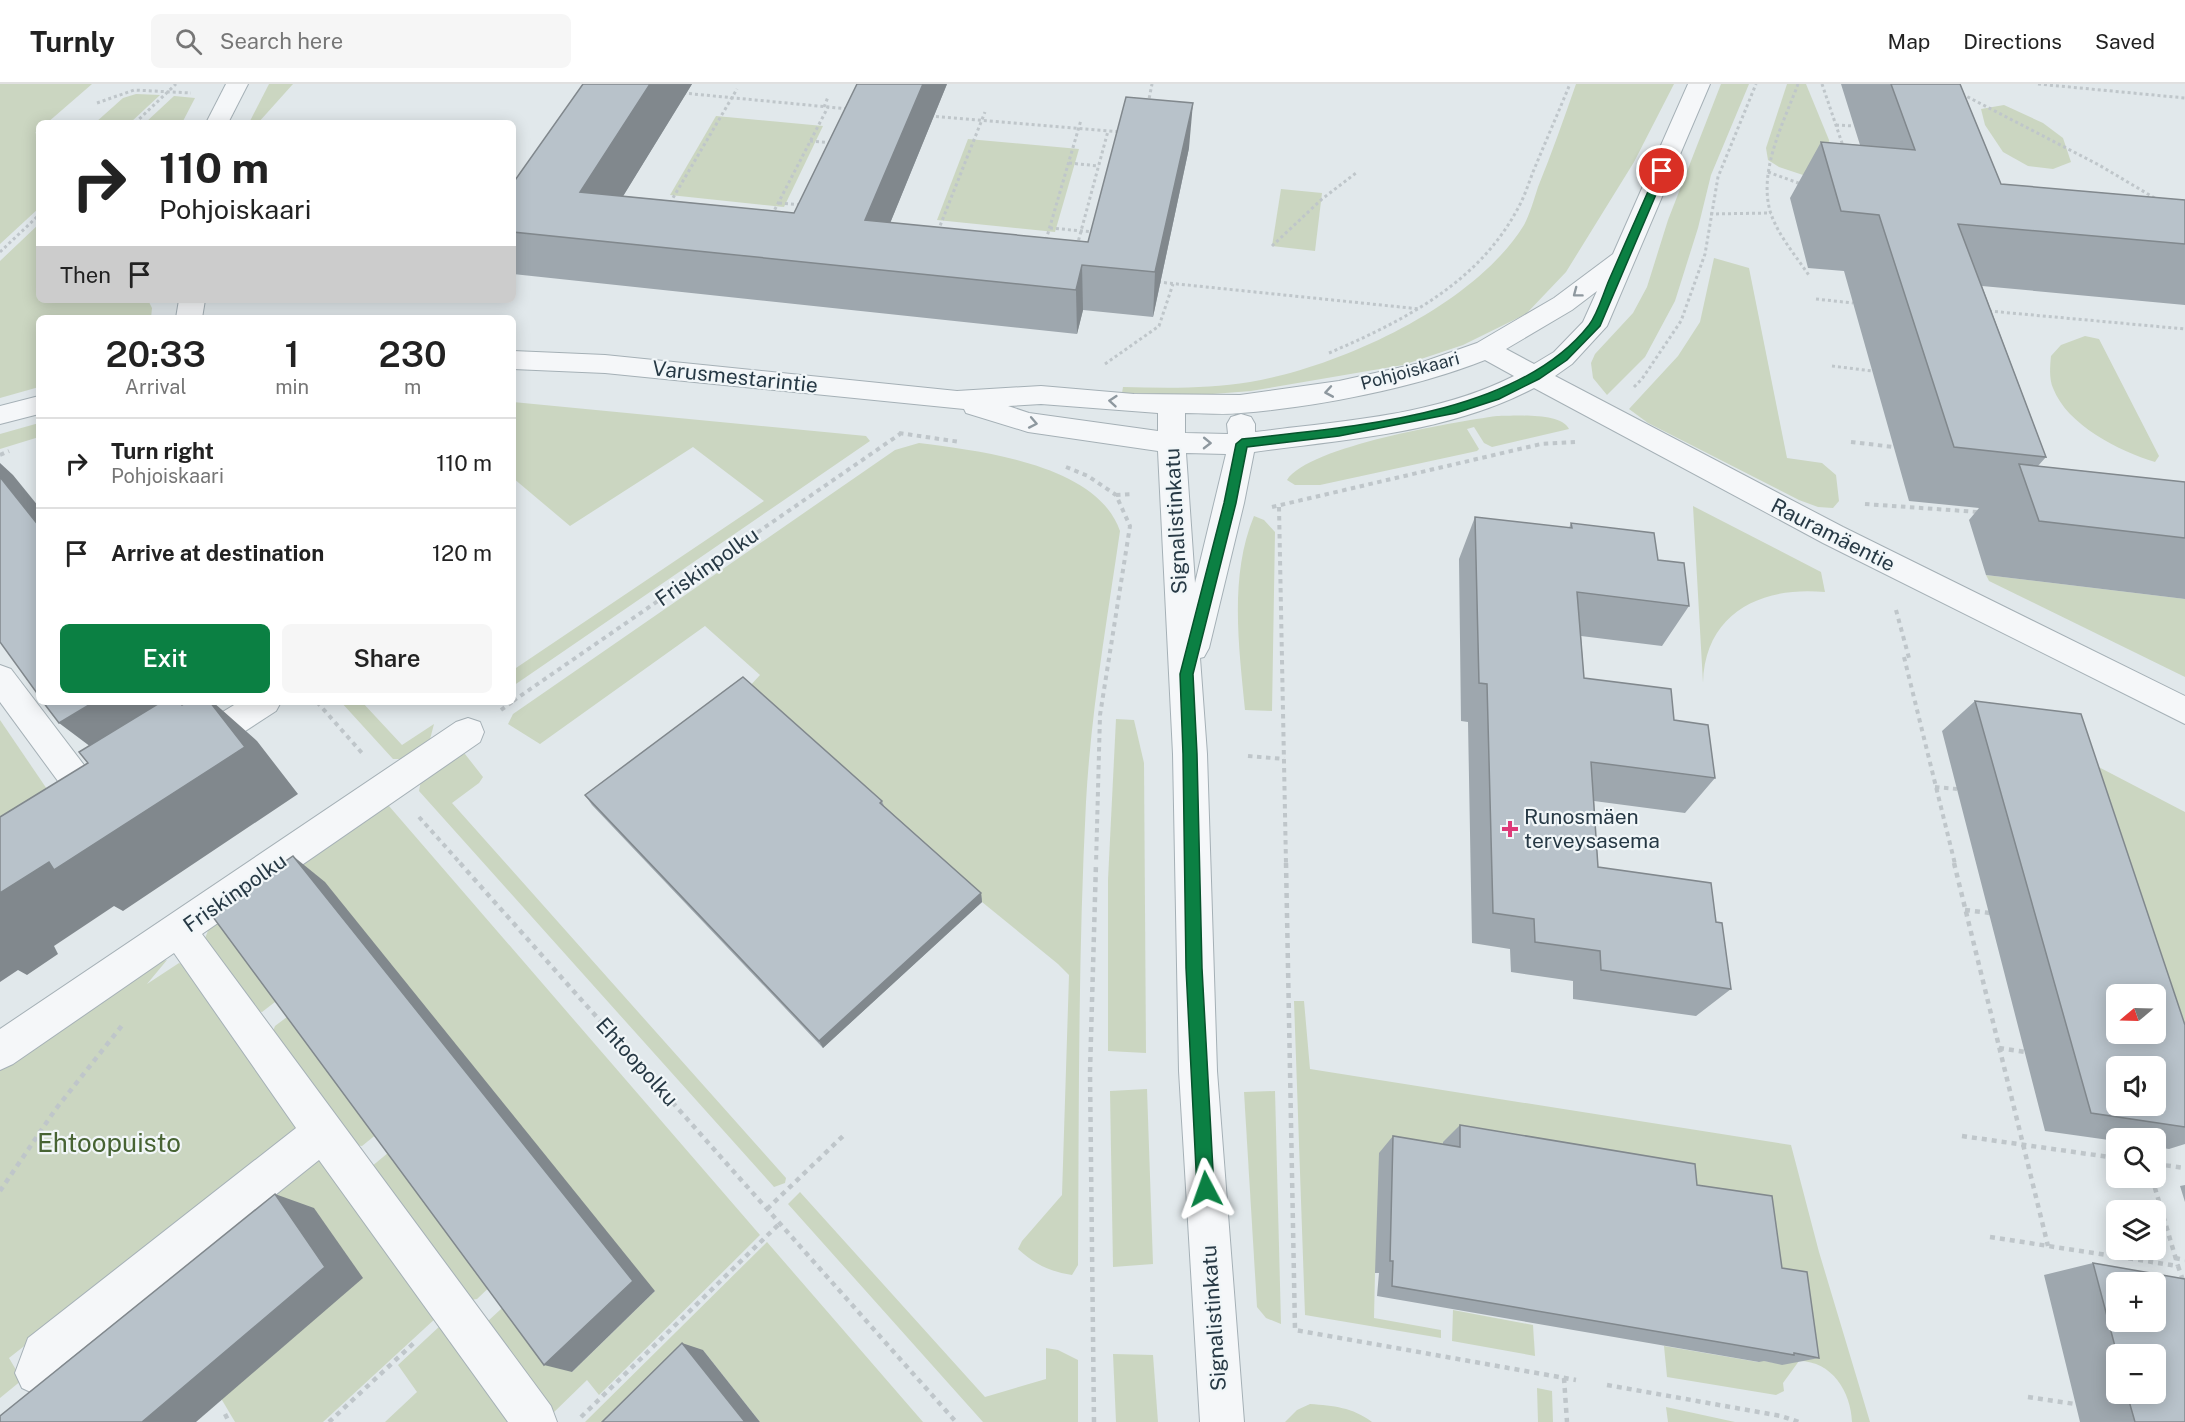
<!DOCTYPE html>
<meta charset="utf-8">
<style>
:root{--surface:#fff;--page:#f6f6f6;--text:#222;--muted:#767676;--line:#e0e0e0;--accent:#0b8043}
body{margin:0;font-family:"Public Sans",sans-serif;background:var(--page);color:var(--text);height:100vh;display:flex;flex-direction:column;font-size:22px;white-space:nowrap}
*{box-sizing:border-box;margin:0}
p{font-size:20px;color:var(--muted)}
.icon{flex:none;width:33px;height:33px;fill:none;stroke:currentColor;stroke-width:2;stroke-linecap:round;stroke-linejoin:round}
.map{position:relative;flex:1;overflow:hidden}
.sheet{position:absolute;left:36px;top:231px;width:480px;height:390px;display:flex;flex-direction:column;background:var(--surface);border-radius:9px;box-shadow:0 3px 15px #0003}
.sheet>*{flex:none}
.hud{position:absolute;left:36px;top:36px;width:480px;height:183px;border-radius:9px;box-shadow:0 3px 15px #0003;background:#fff;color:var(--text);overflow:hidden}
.needle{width:39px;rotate:251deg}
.controls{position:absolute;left:2106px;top:900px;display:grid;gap:12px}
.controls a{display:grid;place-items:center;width:60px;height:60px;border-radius:9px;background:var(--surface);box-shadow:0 3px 15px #0003;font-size:30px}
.pin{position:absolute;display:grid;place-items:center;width:51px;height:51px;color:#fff;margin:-26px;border:3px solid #fff;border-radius:50%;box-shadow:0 2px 6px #0007}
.me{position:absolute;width:66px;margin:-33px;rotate:356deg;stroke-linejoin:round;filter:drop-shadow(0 0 4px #0008)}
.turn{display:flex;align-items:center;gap:21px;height:126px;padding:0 24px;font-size:27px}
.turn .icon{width:78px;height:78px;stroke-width:2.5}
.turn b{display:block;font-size:42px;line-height:51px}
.then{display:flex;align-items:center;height:57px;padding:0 24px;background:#0003;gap:12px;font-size:22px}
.eta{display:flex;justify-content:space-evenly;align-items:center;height:102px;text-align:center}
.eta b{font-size:36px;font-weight:600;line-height:42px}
.primary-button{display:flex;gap:12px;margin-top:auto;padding:12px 24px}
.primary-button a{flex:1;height:69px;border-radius:9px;background:var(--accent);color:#fff;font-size:24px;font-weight:600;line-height:69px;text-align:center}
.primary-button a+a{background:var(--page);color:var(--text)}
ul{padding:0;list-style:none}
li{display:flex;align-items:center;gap:18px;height:90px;padding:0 24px;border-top:2px solid var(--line)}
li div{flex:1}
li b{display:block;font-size:22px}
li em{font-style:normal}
header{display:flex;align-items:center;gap:36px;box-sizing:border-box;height:84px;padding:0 30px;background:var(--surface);border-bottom:2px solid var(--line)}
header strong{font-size:28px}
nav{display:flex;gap:33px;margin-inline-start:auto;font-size:21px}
.search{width:420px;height:54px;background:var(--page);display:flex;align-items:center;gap:15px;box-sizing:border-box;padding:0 21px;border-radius:9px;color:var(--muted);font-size:22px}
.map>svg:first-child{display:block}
</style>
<header>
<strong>Turnly</strong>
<div class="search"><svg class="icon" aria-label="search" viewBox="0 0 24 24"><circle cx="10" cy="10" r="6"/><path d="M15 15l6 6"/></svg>Search here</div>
<nav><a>Map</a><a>Directions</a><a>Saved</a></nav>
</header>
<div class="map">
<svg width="2185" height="1338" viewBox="0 0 2185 1338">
<rect width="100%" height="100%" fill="#e1e8eb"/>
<g fill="#cbd6c1">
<path d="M0,0H92L47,39H39V46L35,49L39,50V124L0,160Z"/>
<path d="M269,0H293L258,39H249Z"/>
<path d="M1576,0H1674L1634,78L1566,188L1526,230L1463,261L1403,281L1251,307L1200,311L1122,309L1123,303C1165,304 1208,305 1250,298C1340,283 1475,221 1524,141C1530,130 1534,115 1538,103C1552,69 1564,34 1576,0Z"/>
<path d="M1721,0H1749L1711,91L1698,144L1675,217L1645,273L1607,311L1593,294L1591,279L1595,270L1633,229L1647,203L1668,136Z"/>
<path d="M1787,0H1806L1829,56L1832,82L1812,94L1779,83L1768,76L1766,64Z"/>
<path d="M136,10L160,11L130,39H95L123,14Z"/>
<path d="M174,12L195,14L182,39H145Z"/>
<path d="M2004,21L2043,39L2063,54L2071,78L2053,85L2028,82L2003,68L1985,41L1981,25Z"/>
<path d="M716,32L823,42L784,123L670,111Z"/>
<path d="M968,55L1079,65L1055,148L937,136Z"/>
<path d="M1281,105L1322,109L1315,167L1272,162Z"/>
<path d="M39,140L37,165L39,216H148L152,224L151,234H39V303L0,314V177Z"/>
<path d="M1714,174L1749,184L1787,374L1822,379L1836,391L1839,417L1833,424L1818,423L1799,416L1648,339L1629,325L1678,272L1700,238Z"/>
<path d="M2085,252L2099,255L2159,372L2155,378C2119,367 2067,341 2053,304C2049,295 2050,282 2051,272L2061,261Z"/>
<path d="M513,318L866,352L870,357L513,602V586L764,417L693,363L570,442L513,394Z"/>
<path d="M1497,332C1514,332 1561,328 1569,345L1492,363L1484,359L1474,343L1467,345L1479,365L1477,367L1320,401H1295L1287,396C1309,362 1454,338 1497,332Z"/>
<path d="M39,339V353L0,365V350Z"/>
<path d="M919,359C980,367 1097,380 1120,447C1107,537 1091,627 1086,718C1078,872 1079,1027 1078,1181L1072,1191C1051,1188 1034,1180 1018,1165L1022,1157L1062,1111L1069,891L1058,880L982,818L748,604L760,591L705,542L540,660L508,640L513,630L895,366Z"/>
<path d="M1693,422L1821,488L1825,508C1762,502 1705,528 1703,599Z"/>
<path d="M1254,432L1264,436L1275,448L1272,627L1245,626C1239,564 1229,492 1254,432Z"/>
<path d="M1986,491L2185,515V593L1989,497Z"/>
<path d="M341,618H362L402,661L434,640L429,659L404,675H393Z"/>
<path d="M1116,635L1134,636L1144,679L1146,969L1108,967V796Z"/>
<path d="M0,636L51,711L0,774Z"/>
<path d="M2043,654L2185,728V1039L2156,1022V910Z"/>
<path d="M465,670L483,693L479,699L452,719L786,1094L785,1099L774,1103L419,707L421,696L455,671Z"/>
<path d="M382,722H389L760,1151L599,1311L587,1296L550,1332L486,1244L488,1237L515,1212L572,1288L655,1207L288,908L262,928L255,926L204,857L209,844Z"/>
<path d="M167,876L147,900L179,879L181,880L298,1047L9,1274L22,1296L0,1314V987L158,878Z"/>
<path d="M1294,917H1304L1310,985L1791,1061L1819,1168L1870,1338H1852C1851,1308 1832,1277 1799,1277L1783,1299L1784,1307L1776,1311L1667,1293L1664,1262L1758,1278L1759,1276L1782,1280L1443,1059V1079L1375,1189L1374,1234L1441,1246V1254L1305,1231Z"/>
<path d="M299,924L388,1041L362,1062L354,1061L272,950L275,942Z"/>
<path d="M1147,1005L1153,1180L1113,1183L1110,1007Z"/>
<path d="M1275,1007L1281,1240L1266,1234L1257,1223L1244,1008Z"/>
<path d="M400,1059L500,1193L477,1215L471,1216L371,1083Z"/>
<path d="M316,1072L437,1233L323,1338H235L222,1316L205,1161Z"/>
<path d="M800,1108L985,1313L1046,1295V1264L1058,1266L1078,1276V1338H983L788,1120Z"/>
<path d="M767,1158L923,1338H760L703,1266L631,1338H585Z"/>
<path d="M1453,1226L1533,1241L1535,1272L1452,1257Z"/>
<path d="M441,1241L510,1338H385L417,1308L398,1281Z"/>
<path d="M1113,1270L1153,1271L1158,1338H1116Z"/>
<path d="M1537,1304L1552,1307L1553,1338H1538Z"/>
<path d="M1310,1320C1334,1322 1352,1323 1372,1338H1285L1297,1326Z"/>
<path d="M1666,1323L1735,1338H1668Z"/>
</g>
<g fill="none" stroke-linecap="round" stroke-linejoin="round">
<defs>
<g id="minor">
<path d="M226,0H248L228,39H206Z"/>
<path d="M1688,0H1710L1607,242L1572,280L1555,292L1843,443L2185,612V640L1823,459L1534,304C1449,349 1348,355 1254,368L1244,419L1209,564L1204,573L1200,574L1207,670L1217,987L1244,1338H1200L1179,987L1173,670L1158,367L1028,348L966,329L964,325L605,289L513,285V267L605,271L957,307L1041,302L1134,310L1240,311L1339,297L1420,279L1477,259L1554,214L1613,170ZM1597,207L1583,238L1554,268L1534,280L1506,265L1572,226ZM1485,276L1514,292C1435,332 1341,337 1255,348V340L1251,333L1241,330L1231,333L1227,340L1228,350L1185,349V329C1204,329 1223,331 1241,329C1316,323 1415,304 1485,276ZM1041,320L1158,329V347L1029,329L1008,322ZM1186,369L1226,370L1195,499Z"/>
<path d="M179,216H205L202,234H176Z"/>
<path d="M39,312V330L0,340V322Z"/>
<path d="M0,581L11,585L109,714L114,724L109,734L97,739L85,734L0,618Z"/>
<path d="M239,618H281L276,627L207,672L195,676L183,672L179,662L183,652Z"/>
<path d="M468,634L480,638L484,648L480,658L202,850L551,1322L557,1338H508L319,1076L61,1282L52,1304L37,1311L22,1304L15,1289L28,1254L296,1044L174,869L13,980L0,986V945L456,638Z"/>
</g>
</defs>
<use href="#minor" stroke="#a5b0b6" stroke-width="2"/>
<g stroke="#bfc6ca" stroke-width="3" stroke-dasharray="3 3" stroke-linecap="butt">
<path d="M1798,0C1784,38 1757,88 1771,130C1779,153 1797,173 1810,193"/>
<path d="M1822,0L1843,62"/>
<path d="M2038,0L2185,14"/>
<path d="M683,9L849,25"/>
<path d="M1962,10L2099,81L2158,116"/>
<path d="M97,19L134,6L191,9"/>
<path d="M1148,20L1152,0"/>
<path d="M824,23L828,13"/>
<path d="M930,32L1120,48"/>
<path d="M135,39L176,0"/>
<path d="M1836,41L1854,42"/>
<path d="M810,57L832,59"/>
<path d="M1069,79L1099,82"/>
<path d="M1768,88L1801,100"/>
<path d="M670,119L737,5"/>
<path d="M779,119L802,121"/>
<path d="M1710,130L1771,129"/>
<path d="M772,131L828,23"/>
<path d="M1050,144L1094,148"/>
<path d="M938,147L985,28"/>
<path d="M1046,156L1081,36"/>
<path d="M1077,162L1108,47"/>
<path d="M1272,162L1322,115L1356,89"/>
<path d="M0,168L39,131"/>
<path d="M1158,198L1420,225"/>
<path d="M1816,215L1853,219"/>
<path d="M1989,227L2185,245"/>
<path d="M1329,269C1403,237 1477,200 1517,126C1524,114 1528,101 1533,88C1545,59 1558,29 1570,0"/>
<path d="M1105,280L1159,242L1173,200"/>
<path d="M1832,282L1872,287"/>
<path d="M1634,303L1642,295L1681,237L1705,170L1718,93L1756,0"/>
</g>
<g stroke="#bfc6ca" stroke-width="4" stroke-dasharray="4.5 4.5" stroke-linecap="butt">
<path d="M899,349L960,358"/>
<path d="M1851,358L1894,363"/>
<path d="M0,371L9,367"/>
<path d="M1066,383L1088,392L1116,411L1130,442L1100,631L1096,780"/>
<path d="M1116,411L1133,410"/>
<path d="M1865,420L1978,428"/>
<path d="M1272,423L1541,360L1575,358"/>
<path d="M1279,423L1286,780"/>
<path d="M1896,526L1909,574"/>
<path d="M1904,573L1955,780"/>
<path d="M513,617L900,350"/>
<path d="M317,618L362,669"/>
<path d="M501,626L512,618"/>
<path d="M1248,672L1284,675"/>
<path d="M1935,703L1957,705"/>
<path d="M419,733L461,780"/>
</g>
<g stroke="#bfc6ca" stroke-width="4.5" stroke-dasharray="5 5" stroke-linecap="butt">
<path d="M460,779L956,1338"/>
<path d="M1286,779L1295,1246L1576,1296"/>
<path d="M1954,779L2048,1162"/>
<path d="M1965,826L1990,829"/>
<path d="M1999,964L2025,968"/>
<path d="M1962,1052L2116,1074"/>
<path d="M2156,1080L2185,1084"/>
<path d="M2152,1094L2178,1182"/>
<path d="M0,1107L55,1026L124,939"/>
<path d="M767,1125L843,1052"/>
<path d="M1990,1153L2178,1182L2185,1202"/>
<path d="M2175,1174L2185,1176"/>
<path d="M1564,1294L1567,1338"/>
<path d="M1607,1301L1781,1332L1799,1338"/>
<path d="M2028,1313L2075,1320"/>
<path d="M225,1330L229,1338"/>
<path d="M581,1333L780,1139"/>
<path d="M329,1338L416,1257"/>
<path d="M1094,1338L1090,988L1096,779"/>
</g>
<use href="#minor" fill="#f5f7f9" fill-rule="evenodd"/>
</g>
<g fill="#9ea7ae" fill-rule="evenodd">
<path d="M583,0H692L623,112L794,129L947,0L890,139L1088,158L1189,64L1153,233L1083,226L1077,250L513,190V99Z"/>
<path d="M1841,0H1960L2001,100L2185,116V221L1982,202L2046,373L2038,382L2185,398V515L1986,491L1969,436L1979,424L1909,417L1844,187L1808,184L1790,114L1821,58L1860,61Z"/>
<path d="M1475,433L1569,444L1571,439L1658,476L1689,522L1662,562L1581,552L1584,594L1674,636L1715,694L1685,729L1594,717L1598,783L1716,838L1731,905L1696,932L1573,915V897L1511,888L1510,865L1472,859L1468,638L1461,637L1459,475Z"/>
<path d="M1975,617L2185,941V1060L2169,1065L2156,1063V1054H2116V1057L2045,1047L1942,647Z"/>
<path d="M585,711L882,717L884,722L981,809L982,818L823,964L592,721Z"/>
<path d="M1460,1041L1697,1101L1782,1184L1819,1274L1782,1281L1764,1277L1759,1278L1377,1212L1379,1189H1375L1379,1069L1393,1052L1443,1060V1058Z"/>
<path d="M2185,1101V1118L2180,1102Z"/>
<path d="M2093,1179L2185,1338H2080L2044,1191ZM2116,1270L2156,1310H2116Z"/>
</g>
<g fill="#81888d">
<path d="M650,0H692L598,153L580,108Z"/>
<path d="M923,0H947L873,181L865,136Z"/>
<path d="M1193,19L1189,64L1153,233L1155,188Z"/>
<path d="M1082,181L1083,226L1077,250L1076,206Z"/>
<path d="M0,379L13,391L39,423V442L0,393Z"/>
<path d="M94,618H213L257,657L298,710L123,827L114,822L54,862L58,870L27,891L18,886L0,898V809L123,687L59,639Z"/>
<path d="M293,772L325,798L655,1207L572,1288L544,1281Z"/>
<path d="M981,809L982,818L823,964L819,957Z"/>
<path d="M275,1110L314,1124L363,1194L196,1338H142Z"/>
<path d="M682,1259L703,1266L760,1338H745Z"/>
</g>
<g fill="#b8c2ca" stroke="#81888d" stroke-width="1.5" fill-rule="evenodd">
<path d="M583,0H650L580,108L794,129L857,0H923L865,136L1088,158L1126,13L1193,19L1155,188L1082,181L1076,206L513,148V99Z"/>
<path d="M1891,0H1960L2001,100L2185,116V160L1958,140L2046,373L1954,363L1879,131L1841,127L1821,58L1915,66Z"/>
<path d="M2019,380L2185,398V454L2039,437Z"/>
<path d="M0,393L39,442V612L0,558Z"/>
<path d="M1475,433L1572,444L1571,439L1654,449L1658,476L1684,479L1689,522L1577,508L1584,594L1671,605L1674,636L1708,641L1715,694L1591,678L1598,783L1711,799L1716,838L1722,839L1731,905L1601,886L1600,867L1535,858L1534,835L1493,829L1487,600L1479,599Z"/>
<path d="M743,593L882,717L880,719L981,809L819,957L585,711Z"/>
<path d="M1975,617L2081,630L2185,941V1043L2091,1029ZM2116,910H2156V950H2116ZM2116,982H2156V1022H2116Z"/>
<path d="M43,618H94L59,639Z"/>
<path d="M161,618H180L182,621L187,618H210L245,663L54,786L49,778L0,809V733L88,679L79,668Z"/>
<path d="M293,772L633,1197L544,1281L210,829Z"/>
<path d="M1460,1041L1695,1080L1697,1101L1772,1112L1782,1184L1807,1188L1819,1274L1794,1269V1271L1392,1202L1393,1177H1390L1393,1052L1460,1063Z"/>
<path d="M275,1110L325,1183L142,1338H0V1332Z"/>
<path d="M2093,1179L2185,1195V1338H2135L2127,1310H2156V1270H2117ZM2116,1198H2156V1238H2116Z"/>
<path d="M682,1259L745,1338H602Z"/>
</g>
<defs><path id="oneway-chevron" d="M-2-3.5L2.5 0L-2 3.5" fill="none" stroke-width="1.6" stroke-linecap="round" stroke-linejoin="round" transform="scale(1.5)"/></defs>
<g stroke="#8e989f">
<use href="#oneway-chevron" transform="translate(1577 209) rotate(143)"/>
<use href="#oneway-chevron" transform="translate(1329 308) rotate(170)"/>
<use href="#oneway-chevron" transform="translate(1113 317) rotate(-175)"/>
<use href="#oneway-chevron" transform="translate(1033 339) rotate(11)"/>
<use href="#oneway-chevron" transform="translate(1207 359) rotate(1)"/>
</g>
<path fill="#0b8043" stroke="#07532c" stroke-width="1.5" d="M1662,84L1666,87L1600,242L1567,276L1539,295L1499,315L1456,329L1339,352L1247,363L1236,419L1193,590L1197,670L1202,884L1214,1105L1212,1111L1206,1113L1200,1111L1197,1105L1186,884L1183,670L1180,590L1224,419L1236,360L1242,355C1349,343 1518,332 1589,241C1598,229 1603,210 1609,196C1625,159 1641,123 1657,87Z"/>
<path fill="#de3977" stroke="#f1f6f8" stroke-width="2" d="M1507 736h6v6h6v6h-6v6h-6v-6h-6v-6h6z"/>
<g text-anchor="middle" stroke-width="4.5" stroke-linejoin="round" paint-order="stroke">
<g font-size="18" fill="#273945" stroke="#f1f6f8">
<text transform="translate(1410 287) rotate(-15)" y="6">Pohjoiskaari</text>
</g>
<g font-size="21" fill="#273945" stroke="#f1f6f8">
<text transform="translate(735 293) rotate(6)" y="7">Varusmestarintie</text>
<text transform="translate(1176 437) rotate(-93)" y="7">Signalistinkatu</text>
<text transform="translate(1833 451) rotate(27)" y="7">Rauramäentie</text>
<text transform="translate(707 483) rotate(-35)" y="7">Friskinpolku</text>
<text transform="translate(235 809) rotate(-35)" y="7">Friskinpolku</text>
<text transform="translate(637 978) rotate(48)" y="7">Ehtoopolku</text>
<text transform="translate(1214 1234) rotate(-94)" y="7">Signalistinkatu</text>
</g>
<g font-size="21" fill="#273945" stroke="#f1f6f8" text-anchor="start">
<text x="1524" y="740">Runosmäen<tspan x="1524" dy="24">terveysasema</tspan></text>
</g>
<g font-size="26" fill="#476333" stroke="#f1f6f8">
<text x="109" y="1068">Ehtoopuisto</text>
</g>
</g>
</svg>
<div class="controls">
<a><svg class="needle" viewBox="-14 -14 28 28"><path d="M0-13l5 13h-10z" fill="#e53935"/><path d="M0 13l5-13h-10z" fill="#767676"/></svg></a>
<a><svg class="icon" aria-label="sound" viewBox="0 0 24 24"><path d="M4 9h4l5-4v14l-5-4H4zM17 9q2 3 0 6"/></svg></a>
<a><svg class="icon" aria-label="search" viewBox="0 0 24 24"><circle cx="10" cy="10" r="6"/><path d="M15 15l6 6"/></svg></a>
<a><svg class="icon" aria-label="layers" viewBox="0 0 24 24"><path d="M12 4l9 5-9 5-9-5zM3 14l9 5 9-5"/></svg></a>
<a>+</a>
<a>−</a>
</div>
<div class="pin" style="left:1662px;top:87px;background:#d93025"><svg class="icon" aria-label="arrive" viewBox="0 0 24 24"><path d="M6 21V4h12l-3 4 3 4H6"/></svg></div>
<svg class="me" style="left:1206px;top:1105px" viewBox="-20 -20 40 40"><path d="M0-17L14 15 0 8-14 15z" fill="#0b8043" stroke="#fff" stroke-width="4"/></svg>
<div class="hud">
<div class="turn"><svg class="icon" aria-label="right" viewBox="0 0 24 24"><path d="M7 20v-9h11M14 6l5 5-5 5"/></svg><div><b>110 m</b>Pohjoiskaari</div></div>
<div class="then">Then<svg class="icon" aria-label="arrive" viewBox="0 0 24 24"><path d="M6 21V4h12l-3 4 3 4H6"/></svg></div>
</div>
<section class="sheet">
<div class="eta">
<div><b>20:33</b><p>Arrival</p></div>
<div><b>1</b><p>min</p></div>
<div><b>230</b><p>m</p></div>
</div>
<ul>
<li><svg class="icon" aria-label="right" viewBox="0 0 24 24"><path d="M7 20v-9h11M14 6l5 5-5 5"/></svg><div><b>Turn right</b><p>Pohjoiskaari</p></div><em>110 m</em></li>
<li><svg class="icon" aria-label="arrive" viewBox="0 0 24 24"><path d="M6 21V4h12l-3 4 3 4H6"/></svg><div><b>Arrive at destination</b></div><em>120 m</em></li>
</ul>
<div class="primary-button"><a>Exit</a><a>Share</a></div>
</section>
</div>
